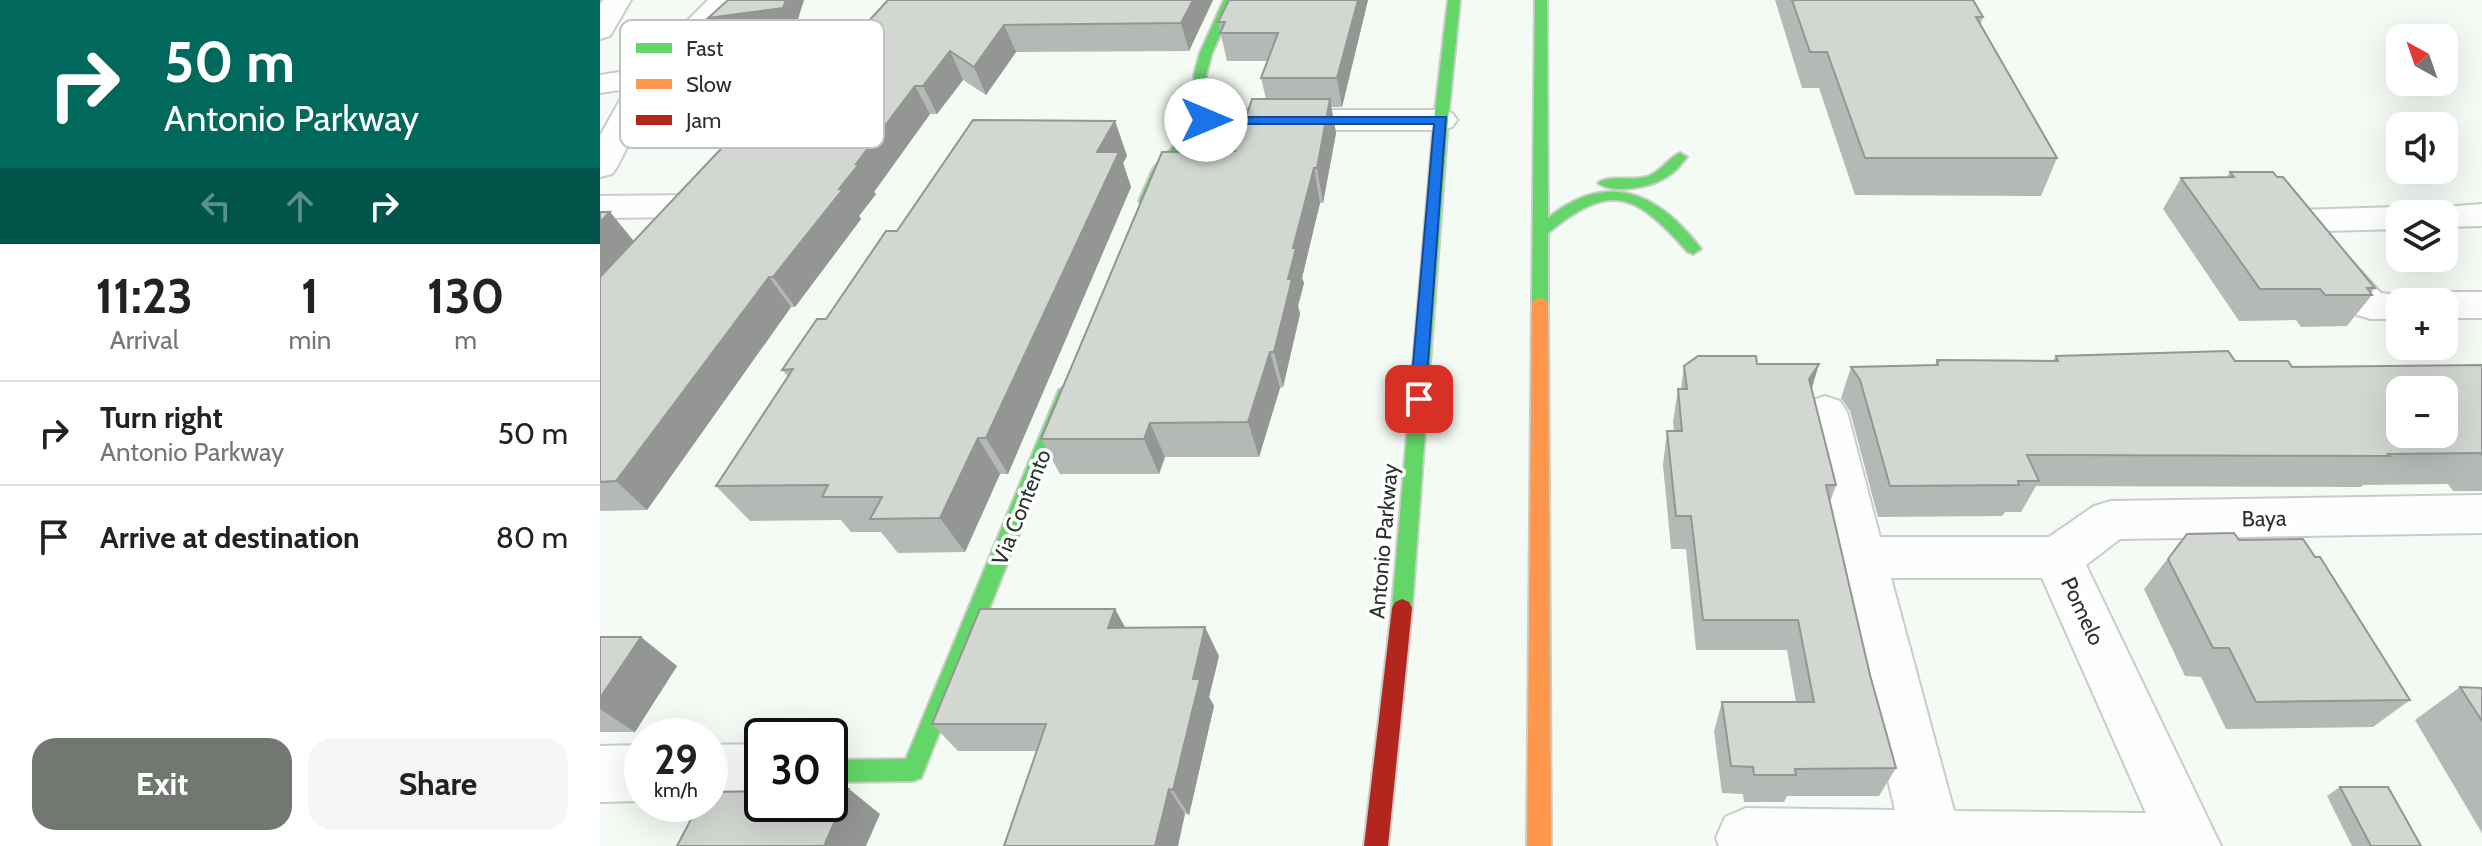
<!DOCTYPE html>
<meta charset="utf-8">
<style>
:root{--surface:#fff;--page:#f6f6f6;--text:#222;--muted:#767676;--line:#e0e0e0;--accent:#727772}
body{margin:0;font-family:Cabin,sans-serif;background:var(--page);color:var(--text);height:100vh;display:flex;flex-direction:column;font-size:30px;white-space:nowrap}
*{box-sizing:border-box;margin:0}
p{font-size:26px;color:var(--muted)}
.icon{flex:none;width:44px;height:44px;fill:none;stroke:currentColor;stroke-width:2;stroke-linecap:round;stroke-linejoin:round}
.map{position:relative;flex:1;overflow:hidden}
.side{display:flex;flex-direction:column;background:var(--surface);width:600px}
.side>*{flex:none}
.guide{background:#00695c;color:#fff;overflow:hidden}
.needle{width:52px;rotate:320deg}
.fabs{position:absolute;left:1786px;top:24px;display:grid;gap:16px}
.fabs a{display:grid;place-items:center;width:72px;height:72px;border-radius:16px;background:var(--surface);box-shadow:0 8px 32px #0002;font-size:40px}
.speed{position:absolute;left:24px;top:718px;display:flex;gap:16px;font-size:40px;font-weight:700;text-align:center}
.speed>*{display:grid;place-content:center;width:104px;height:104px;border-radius:50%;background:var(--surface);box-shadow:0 8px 32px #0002;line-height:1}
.speed small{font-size:20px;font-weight:400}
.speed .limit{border:4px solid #111;border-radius:12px;background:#fff;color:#111}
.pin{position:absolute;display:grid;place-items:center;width:68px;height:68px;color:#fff;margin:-34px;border-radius:16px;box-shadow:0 4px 12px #0006}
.me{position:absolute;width:88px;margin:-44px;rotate:90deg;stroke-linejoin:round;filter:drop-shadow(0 0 6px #0008)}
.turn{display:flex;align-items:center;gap:28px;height:168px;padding:0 32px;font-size:36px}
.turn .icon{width:104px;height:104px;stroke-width:2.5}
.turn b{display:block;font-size:56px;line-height:68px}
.lanes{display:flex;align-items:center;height:76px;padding:0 32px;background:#0003;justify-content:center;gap:40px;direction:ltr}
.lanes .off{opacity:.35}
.eta{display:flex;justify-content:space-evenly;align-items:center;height:136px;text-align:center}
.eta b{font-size:48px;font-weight:700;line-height:56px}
.button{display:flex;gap:16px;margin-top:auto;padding:16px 32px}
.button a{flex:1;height:92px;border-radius:24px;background:var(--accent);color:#fff;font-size:32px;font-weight:700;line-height:92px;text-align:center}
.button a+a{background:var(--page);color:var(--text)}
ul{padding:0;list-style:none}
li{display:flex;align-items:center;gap:24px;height:104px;padding:0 32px;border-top:2px solid var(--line)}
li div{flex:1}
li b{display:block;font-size:30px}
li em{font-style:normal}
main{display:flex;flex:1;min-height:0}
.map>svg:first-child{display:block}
</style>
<main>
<section class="side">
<div class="guide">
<div class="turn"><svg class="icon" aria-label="right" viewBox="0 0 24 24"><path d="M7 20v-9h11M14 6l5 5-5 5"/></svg><div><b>50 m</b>Antonio Parkway</div></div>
<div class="lanes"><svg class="icon off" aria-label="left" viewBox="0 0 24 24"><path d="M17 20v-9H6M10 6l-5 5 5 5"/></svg><svg class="icon off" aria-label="ahead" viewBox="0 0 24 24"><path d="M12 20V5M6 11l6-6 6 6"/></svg><svg class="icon" aria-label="right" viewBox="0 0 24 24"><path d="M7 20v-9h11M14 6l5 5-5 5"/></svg></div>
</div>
<div class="eta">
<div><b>11:23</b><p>Arrival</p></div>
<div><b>1</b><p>min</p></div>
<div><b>130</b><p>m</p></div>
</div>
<ul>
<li><svg class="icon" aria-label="right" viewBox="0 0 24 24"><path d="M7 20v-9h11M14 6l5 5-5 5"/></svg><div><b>Turn right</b><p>Antonio Parkway</p></div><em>50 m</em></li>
<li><svg class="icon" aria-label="arrive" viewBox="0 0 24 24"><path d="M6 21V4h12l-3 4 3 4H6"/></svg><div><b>Arrive at destination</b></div><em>80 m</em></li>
</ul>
<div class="button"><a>Exit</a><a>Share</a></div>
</section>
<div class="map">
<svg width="1882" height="846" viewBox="0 0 1882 846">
<rect width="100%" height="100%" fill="#f4faf4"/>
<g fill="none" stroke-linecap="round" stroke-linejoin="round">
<defs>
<g id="street">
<path d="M3,0H31L10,36L0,39V5Z"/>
<path d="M108,0H138L95,46L278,20L288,23L292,29L288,35L278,38L76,66L61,81L17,167L12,174L0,177V136L26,89L0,93V75L39,69Z"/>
<path d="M606,110H841L852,113L857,120L852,127L841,130H606L595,127L590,120L595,113Z"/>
<path d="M92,195L105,198L110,206L105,214L92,217L0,218V196Z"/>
<path d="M1882,204V226L1844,227V214H1827L1831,208Z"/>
<path d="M1800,207L1815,214H1800V229L1724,231L1781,293L1814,297L1817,302H1800V319H1771L1757,315L1677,221L1682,213L1695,210Z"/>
<path d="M1844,292H1882V318H1844V302H1826L1830,296Z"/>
<path d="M1225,396L1240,401L1247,412L1280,537H1449L1494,506L1511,501L1882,495V533L1520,539L1486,565L1621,846H1119L1116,838L1125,817L1146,808L1295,810L1203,412L1210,401ZM1291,578H1442L1546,813L1354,811Z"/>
<path d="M162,744V800L110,801V745Z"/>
<path d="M42,745V801L0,802V746Z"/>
</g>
<g id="fast">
<path d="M624,0H636L612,53L606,75L613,120L564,173L551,204H541L539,201L553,169L599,119L594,75L600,53Z"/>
<path d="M848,0H860L848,120L812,608L809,614L802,617L795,614L792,608L834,120Z"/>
<path d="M935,0H947L948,218C1007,170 1058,192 1101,249L1093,254L1088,252C1036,194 1012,180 948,233V302L940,307L932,302Z"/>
<path d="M1080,153L1087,157C1081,164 1076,171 1068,176C1052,187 1014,195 998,183C1010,174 1033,182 1049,176C1062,171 1068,158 1080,153Z"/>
<path d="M468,384L477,390L321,778L313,781L230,782V760L306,759L459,390Z"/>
</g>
<path id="slow" d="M940,297L948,302L951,846H927L932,302Z"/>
<path id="jam" d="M802,599L809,602L812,608L788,846H764L792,608L795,602Z"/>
</defs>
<use href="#street" stroke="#c8cdc8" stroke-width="4"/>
<use href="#fast" stroke="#c8cdc8" stroke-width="4"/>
<use href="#slow" stroke="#c8cdc8" stroke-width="4"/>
<use href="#jam" stroke="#c8cdc8" stroke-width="4"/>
<use href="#street" fill="#fdfefd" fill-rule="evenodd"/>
<use href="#fast" fill="#63d668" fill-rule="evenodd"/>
<use href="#slow" fill="#ff974d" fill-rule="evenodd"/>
<use href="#jam" fill="#b3261e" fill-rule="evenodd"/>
</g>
<g fill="#b5b9b5">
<path d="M613,0L589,51L416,52L386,95L363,80L337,114H330L274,192L276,194L259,216L261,219L195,307H191L47,510L0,511V212H10L34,241L150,118L102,126L90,77L82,64L118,33L195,29L175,32L184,47Z"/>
<path d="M629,0H768L742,107H731L736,133L723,203H720L702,278L704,283L698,306L700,314L683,387L680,388L659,457H565L559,474H460L441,439L635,151L666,99L661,78L668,61H627L618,22Z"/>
<path d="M1175,0H1373L1383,17L1380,26L1457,158L1441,196L1255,195L1219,88H1202Z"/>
<path d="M515,121L527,156L523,163L531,187L408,474H400L365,552L298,553L281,532H251L241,520L150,521L116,486L188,376L182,370L226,319L297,231Z"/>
<path d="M1630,172L1775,288L1771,293L1772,295L1747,326L1701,327L1696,320L1639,321L1563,209L1581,178L1627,177Z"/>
<path d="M1456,356L1635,361L1692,367L1882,365V491H1853L1848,484L1763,485L1761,487L1436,486L1421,512H1405L1402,516L1278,517L1250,411L1241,398L1251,367L1335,365L1337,360L1453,361Z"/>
<path d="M1157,364L1212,389L1236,485L1230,502L1270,675L1296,768L1279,796H1187L1184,802H1144L1143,794L1122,793L1114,731L1122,702H1196L1187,650H1096L1086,549H1071L1063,465L1067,431H1074L1073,422L1078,389H1081L1084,366Z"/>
<path d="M1587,534L1639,540L1715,557L1810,700L1773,727L1626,729L1601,677L1585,676L1544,589Z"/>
<path d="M515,609L525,628L619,656L609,697L614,706L589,815L437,751H358L332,724Z"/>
<path d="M0,637L77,666L35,732H0Z"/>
<path d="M1860,687L1882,688V833L1815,720Z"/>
<path d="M1740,787L1821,846H1752L1727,796Z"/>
</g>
<g fill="#939693">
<path d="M186,0H204L195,29L175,32L187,54L180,79L122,39L108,18Z"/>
<path d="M593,0H613L589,51L581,23Z"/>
<path d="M758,0H768L742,107L737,78Z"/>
<path d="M404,25L416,52L386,95L374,67Z"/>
<path d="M350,51L363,80L337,114L323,86Z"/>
<path d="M96,62L101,93L82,64Z"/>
<path d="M185,81L202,110L102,126L82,97Z"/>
<path d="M315,86L330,114L274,192L276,194L259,216L261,219L195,307L173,277Z"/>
<path d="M730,99L736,133L723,203L717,168Z"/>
<path d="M515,121L527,156L523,163L531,187L408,474L386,438L497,152Z"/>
<path d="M714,168L720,203L702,278L704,283L698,306L700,314L683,387L674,352L693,248Z"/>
<path d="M10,212L34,242L0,280V222Z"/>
<path d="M169,277L191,307L47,510L16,481Z"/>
<path d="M670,352L680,388L659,457L648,422Z"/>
<path d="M1219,364L1209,398V379Z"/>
<path d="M550,423L565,457L559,474L544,439Z"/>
<path d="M378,438L400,474L365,552L340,518Z"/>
<path d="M515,609L531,638L508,628Z"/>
<path d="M605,627L619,656L609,697L614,706L589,815L573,790L593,679Z"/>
<path d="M41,637L77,666L35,732L0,709V698Z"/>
<path d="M249,789L280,814L266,846H224Z"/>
<path d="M569,789L585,814L578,846H555Z"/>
</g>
<g fill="#d2d7d2" stroke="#939693" stroke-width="2" fill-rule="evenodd">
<path d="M128,0H186L183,8L108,18Z"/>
<path d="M288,0H593L581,23L404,25L374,67L350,51L323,86H315L256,164H259L239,189H243L173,277H169L16,481L0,482V277L185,81L82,97L96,62L82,64L94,36L171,26L163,51L254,37Z"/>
<path d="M629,0H758L737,78H661L678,33H620L625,22H618Z"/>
<path d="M1192,0H1373L1383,17H1376L1457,158H1265L1227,52H1210Z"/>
<path d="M652,99H730L717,168H714L693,248H696L688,279H692L674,352H670L648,422L550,423L544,439H441L562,152L635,151Z"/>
<path d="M373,120L515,121L497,152H519L386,438H378L340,518L270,519L282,497H222L228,485L116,486L193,369L182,370L217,319H226L286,231H297Z"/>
<path d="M1630,172H1673L1677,177H1683L1775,288H1767L1772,295H1725L1720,289H1660L1581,178L1634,177Z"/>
<path d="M0,212H10L0,222Z"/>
<path d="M1628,351L1635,361H1688L1692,367L1882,365V455L1880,453L1788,454L1790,456L1427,455L1439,481H1418L1419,485L1290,486L1260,380L1251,367L1338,365L1337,360L1458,361L1456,356ZM1800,390H1844V434H1800Z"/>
<path d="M1098,356H1156L1157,364H1219L1209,379L1236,485H1226L1270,675L1296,768L1195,769L1196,775H1154L1153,767L1131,766L1122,702H1214L1198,620H1103L1091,516H1076L1067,431H1082L1078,389H1087L1084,366Z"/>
<path d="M1634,533L1639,540L1703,539L1715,557H1720L1810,700L1656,702L1629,648H1613L1568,559L1587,534Z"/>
<path d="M380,609H515L508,628L605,627L593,679H600L573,790L569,789L555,846H404L446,724H332Z"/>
<path d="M0,637H41L0,698Z"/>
<path d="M1860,687L1882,688V721Z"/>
<path d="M1740,787H1788L1821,846H1771Z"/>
<path d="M230,789H249L224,846H77L99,804H110V792L162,791V804H230Z"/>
</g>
<path fill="#1a73e8" stroke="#114b97" stroke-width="2" d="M601,117H846L825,404L819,406L810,399L834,124H606L600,120Z"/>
<g text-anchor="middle" stroke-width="7" stroke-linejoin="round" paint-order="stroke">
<g font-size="22" fill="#2c312c" stroke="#fff">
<text transform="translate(421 507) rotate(-68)" y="8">Via Contento</text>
<text transform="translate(1664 518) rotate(-1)" y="8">Baya</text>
<text transform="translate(783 541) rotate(-85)" y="8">Antonio Parkway</text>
<text transform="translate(1483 611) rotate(65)" y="8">Pomelo</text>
</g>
</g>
<rect x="20" y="20" width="264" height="128" rx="12" fill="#fff" stroke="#c0c1c0" stroke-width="2"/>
<rect x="36" y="43" width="36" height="10" fill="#63d668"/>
<rect x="36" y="79" width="36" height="10" fill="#ff974d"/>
<rect x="36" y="115" width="36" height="10" fill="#b3261e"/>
<g font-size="22" fill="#2c312c">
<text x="86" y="56">Fast</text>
<text x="86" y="92">Slow</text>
<text x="86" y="128">Jam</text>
</g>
</svg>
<div class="fabs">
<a><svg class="needle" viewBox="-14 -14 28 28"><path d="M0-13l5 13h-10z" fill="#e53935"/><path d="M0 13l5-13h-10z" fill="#767676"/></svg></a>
<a><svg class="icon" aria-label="sound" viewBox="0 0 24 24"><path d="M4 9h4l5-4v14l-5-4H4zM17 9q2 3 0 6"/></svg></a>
<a><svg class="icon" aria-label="layers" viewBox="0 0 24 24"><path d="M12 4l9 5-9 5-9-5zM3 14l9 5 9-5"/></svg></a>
<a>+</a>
<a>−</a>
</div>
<div class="speed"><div>29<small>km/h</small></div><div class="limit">30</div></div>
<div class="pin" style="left:819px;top:399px;background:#d93025"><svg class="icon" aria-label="arrive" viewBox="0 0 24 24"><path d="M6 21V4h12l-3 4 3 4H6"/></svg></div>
<svg class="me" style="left:606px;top:120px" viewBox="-20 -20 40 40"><circle r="19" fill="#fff"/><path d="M0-13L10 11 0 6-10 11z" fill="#1a73e8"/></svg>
</div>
</main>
